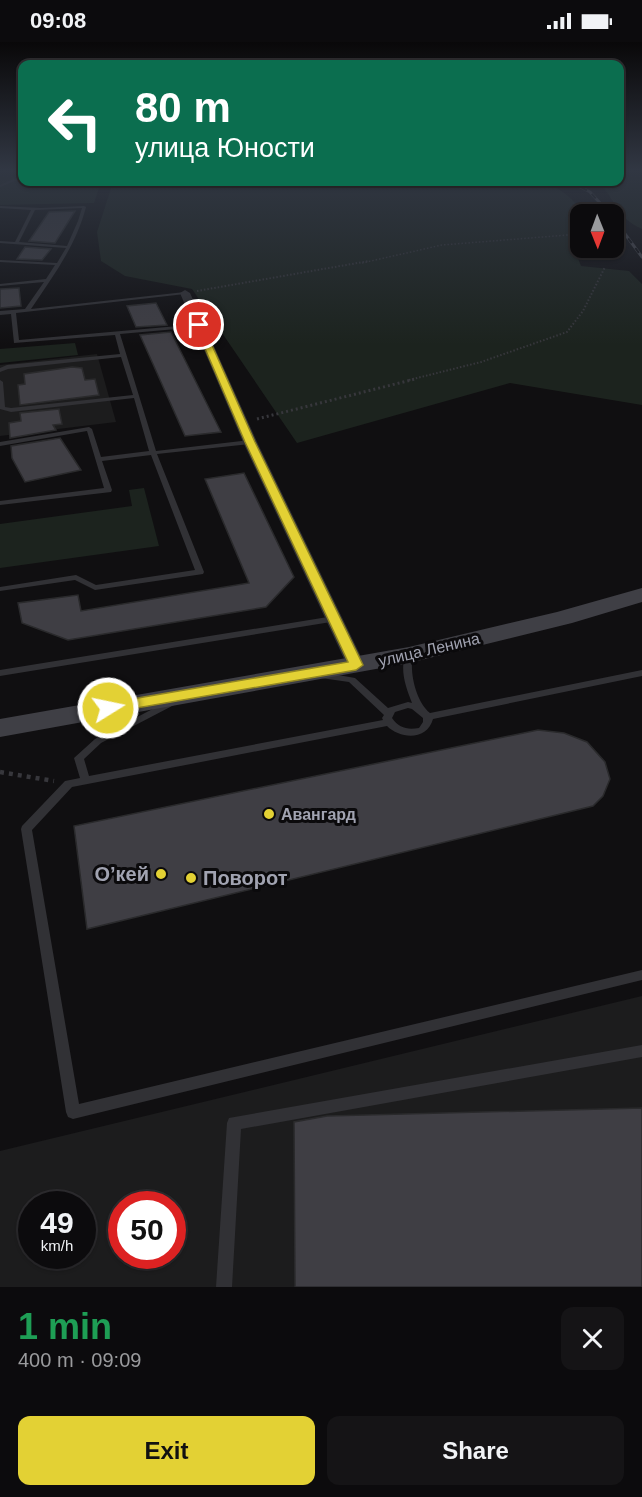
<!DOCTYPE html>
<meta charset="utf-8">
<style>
:root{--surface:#0c0b0d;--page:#151416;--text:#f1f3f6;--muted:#9a9b9d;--line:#2c2b2e;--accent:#e3d134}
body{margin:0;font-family:Arial,sans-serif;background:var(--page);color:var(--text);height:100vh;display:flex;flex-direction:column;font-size:22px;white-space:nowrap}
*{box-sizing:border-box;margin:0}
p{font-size:20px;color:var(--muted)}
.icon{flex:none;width:33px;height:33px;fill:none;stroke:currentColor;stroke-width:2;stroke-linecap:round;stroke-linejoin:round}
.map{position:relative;height:1245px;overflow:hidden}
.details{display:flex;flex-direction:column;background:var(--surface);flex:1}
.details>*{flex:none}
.hud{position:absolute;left:18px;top:18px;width:606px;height:126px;border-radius:12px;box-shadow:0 2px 4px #0004,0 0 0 2px var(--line);background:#0b6e4f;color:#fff;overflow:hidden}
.needle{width:39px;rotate:179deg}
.controls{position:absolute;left:570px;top:162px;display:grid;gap:12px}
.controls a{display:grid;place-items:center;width:54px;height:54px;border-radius:12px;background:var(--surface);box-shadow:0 2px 4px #0004,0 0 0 2px var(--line);font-size:30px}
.speed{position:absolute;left:18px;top:1149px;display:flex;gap:12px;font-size:30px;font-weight:700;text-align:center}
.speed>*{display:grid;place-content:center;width:78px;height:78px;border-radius:50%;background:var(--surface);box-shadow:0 2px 4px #0004,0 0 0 2px var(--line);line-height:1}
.speed small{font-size:15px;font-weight:400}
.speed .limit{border:9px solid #d22;background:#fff;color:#111}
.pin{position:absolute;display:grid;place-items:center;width:51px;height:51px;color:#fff;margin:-26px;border:3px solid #fff;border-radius:50%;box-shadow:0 2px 6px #0007}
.me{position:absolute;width:66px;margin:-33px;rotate:80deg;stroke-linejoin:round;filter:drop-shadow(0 0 4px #0008)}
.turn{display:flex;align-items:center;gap:21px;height:126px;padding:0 18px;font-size:27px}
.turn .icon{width:78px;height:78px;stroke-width:2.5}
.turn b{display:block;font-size:42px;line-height:51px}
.round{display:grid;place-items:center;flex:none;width:63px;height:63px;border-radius:12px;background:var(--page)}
.head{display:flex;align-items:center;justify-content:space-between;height:102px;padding:0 18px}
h1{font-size:36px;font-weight:700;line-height:45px;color:#1e9e55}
.button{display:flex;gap:12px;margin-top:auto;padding:12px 18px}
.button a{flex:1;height:69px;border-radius:12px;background:var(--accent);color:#111;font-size:24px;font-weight:700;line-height:69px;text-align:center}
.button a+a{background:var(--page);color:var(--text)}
.status{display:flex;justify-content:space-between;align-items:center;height:42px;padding:0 30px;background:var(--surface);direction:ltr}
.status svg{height:16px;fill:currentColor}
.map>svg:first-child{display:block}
</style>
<div class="status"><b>09:08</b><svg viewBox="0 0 49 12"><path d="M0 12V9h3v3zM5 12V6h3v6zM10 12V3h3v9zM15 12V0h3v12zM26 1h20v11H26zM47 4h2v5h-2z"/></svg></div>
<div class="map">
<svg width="642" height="1245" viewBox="0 0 642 1245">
<rect width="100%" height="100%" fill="#100f11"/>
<g fill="#1c1c1d" fill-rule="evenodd">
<path d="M97,312L116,380L0,394V323Z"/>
<path d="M642,954V1245H0V1109ZM32,1162H82V1214H32ZM122,1162H172V1214H122Z"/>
</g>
<g fill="#1c231e">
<path d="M0,128H22V140H101L94,161L0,163Z"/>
<path d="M620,128H642V187C614,175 614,151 596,140H620Z"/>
<path d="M113,140H548C586,165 580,163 580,206H594L596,212L577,214L581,224L629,229L642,242V363L510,341L297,401L192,247L125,234L101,219L97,190Z"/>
<path d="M75,301L78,313L0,321V307Z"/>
<path d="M144,446L159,504L0,526V482L132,464L129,448Z"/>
</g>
<g fill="#3f3e44" stroke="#2a2a2c" stroke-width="1.5">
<path d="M75,169L55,201L29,199L49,170Z"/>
<path d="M25,205L51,207L42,218L17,217Z"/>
<path d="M19,246L21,264L0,266V247Z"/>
<path d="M156,261L167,283L136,285L127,264Z"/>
<path d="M171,290L221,390L185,394L140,293Z"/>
<path d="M72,325L82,326L85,338L95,337L99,353L20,363L18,343L25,342L24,332Z"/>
<path d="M59,367L62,382L53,383L56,388L10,396L9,381L21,379L20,371Z"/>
<path d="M60,396L81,428L25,440L12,416L11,404Z"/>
<path d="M244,431L294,535L266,565L68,598L22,581L18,561L78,553L81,569L249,541L205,437Z"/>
<path d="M538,688L564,691L587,700L605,720L610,737L603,754L593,764L87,887L74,784Z"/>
<path d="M642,1066V1245H295L294,1080L327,1074Z"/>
</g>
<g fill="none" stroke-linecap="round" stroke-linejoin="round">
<path stroke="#37373c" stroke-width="1.5" stroke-dasharray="1.5 2" stroke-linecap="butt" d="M362,221L442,203L580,192"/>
<g stroke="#37373c" stroke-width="2" stroke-dasharray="1.5 2" stroke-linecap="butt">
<path d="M197,249L369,219"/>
<path d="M409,338L481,320L567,290L583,269L605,225"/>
</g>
<path stroke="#37373c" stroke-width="3" stroke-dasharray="2 3" stroke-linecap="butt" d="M257,377L415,337"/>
<path stroke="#37373c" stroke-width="4.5" stroke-dasharray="4 5" stroke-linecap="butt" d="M0,730L54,739"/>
<g fill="#313135" fill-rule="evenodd">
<path d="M21,132H22V135L20,137L0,145V143L18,135Z"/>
<path d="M0,164L41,166L84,164L86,165C76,204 53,234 31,267L185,250L187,251L185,252L16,271L19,298L201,282L202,283L199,285L120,292L156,409L250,398L253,400L250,402L157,412L204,530L203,532L95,548L75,538L0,549V545L76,533L96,543L195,528L151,413L102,419L112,448L111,450L0,463V459L104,446L87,389L0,404V400L89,385L92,387L101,415L149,409L134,356L11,370L0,367V338L3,340L5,365L11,366L133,353L121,315L8,327L0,330V326L7,323L120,312L115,293L14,301L11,272L0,273V269L25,267L44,240L0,244V242L46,237L55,223L0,220V218L57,221L66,206L0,201V199L15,200L31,168L0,166ZM82,166L78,179L67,204L19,200L35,168Z"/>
<path d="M334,574L338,577L337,579L0,634V628Z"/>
<path d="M409,610L413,613C409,630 416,660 430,671L642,628V634L433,677C427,699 400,697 387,684L72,745L32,788L79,1062L642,928V938L73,1077L68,1075L66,1070L21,787L22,784L65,739L80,736L74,716L95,697L168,659H174L176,661L174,663L101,701L84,717L89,734L383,678L382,676L384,673L349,640L321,636L316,633L321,630L355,636L388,666L408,660L412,661C406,645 400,630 405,613ZM408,666L412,667L423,676V680L419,686C407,688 399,686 392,676L395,670Z"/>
<path d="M642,1003V1015L241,1087L232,1245H216L227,1081L229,1076Z"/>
</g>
<path fill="#313135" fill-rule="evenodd" d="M185,248L190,251L257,400L365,623L362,627H350L347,623L243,400L180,251Z"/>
<path fill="#3f3f45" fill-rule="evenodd" d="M642,546V560L572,581L409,621L0,695V677L409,605L557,570Z"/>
<defs>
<g id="rail">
<path d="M571,140L590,150L610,172"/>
<path d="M614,177L642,215"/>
</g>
</defs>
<use href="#rail" stroke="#4a4a50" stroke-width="3"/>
<use href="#rail" stroke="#0b0a0c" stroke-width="2" stroke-dasharray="6" stroke-linecap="butt"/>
</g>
<linearGradient id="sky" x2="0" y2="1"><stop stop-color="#090809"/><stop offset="0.42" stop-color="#313743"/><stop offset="1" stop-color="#313743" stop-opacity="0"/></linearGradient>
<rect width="642" height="303" fill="url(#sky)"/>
<path fill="#e3d134" stroke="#948822" stroke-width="1.5" d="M199,281L203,283L255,400L363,623L356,628L108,671L101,666L103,662L348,620L245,400L195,283Z"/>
<g fill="#e3d134" stroke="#0b0a0c" stroke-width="2">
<circle cx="269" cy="772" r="6"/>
<circle cx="161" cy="832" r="6"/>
<circle cx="191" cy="836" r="6"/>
</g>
<g text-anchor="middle" stroke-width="6" stroke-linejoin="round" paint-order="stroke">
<g font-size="16" fill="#a1a3b1" stroke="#0b0a0c">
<text transform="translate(429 607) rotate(-13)" y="6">улица Ленина</text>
</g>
<g font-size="16" font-weight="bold" fill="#a1a3b1" stroke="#0b0a0c" text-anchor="start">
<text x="281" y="778">Авангард</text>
</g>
<g font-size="20" font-weight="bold" fill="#a1a3b1" stroke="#0b0a0c" text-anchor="end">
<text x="149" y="839">О’кей</text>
<text x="203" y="843" text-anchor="start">Поворот</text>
</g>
</g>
</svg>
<div class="controls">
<a><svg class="needle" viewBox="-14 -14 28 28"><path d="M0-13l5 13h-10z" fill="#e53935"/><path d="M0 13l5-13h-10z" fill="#9a9b9d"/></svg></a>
</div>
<div class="speed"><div>49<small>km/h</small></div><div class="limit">50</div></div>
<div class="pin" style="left:199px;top:283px;background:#d93025"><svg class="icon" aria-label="arrive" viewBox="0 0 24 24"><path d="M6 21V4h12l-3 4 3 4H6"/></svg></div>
<svg class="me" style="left:108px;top:666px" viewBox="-20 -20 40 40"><circle r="17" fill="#e3d134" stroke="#fff" stroke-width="3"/><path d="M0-11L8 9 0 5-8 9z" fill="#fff"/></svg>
<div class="hud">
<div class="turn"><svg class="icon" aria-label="left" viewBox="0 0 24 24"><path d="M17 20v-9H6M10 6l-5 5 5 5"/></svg><div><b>80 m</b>улица Юности</div></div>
</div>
</div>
<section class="details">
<div class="head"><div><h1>1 min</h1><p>400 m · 09:09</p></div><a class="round"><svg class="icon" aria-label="close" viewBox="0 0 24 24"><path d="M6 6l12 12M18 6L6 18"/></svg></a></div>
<div class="button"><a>Exit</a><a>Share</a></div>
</section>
